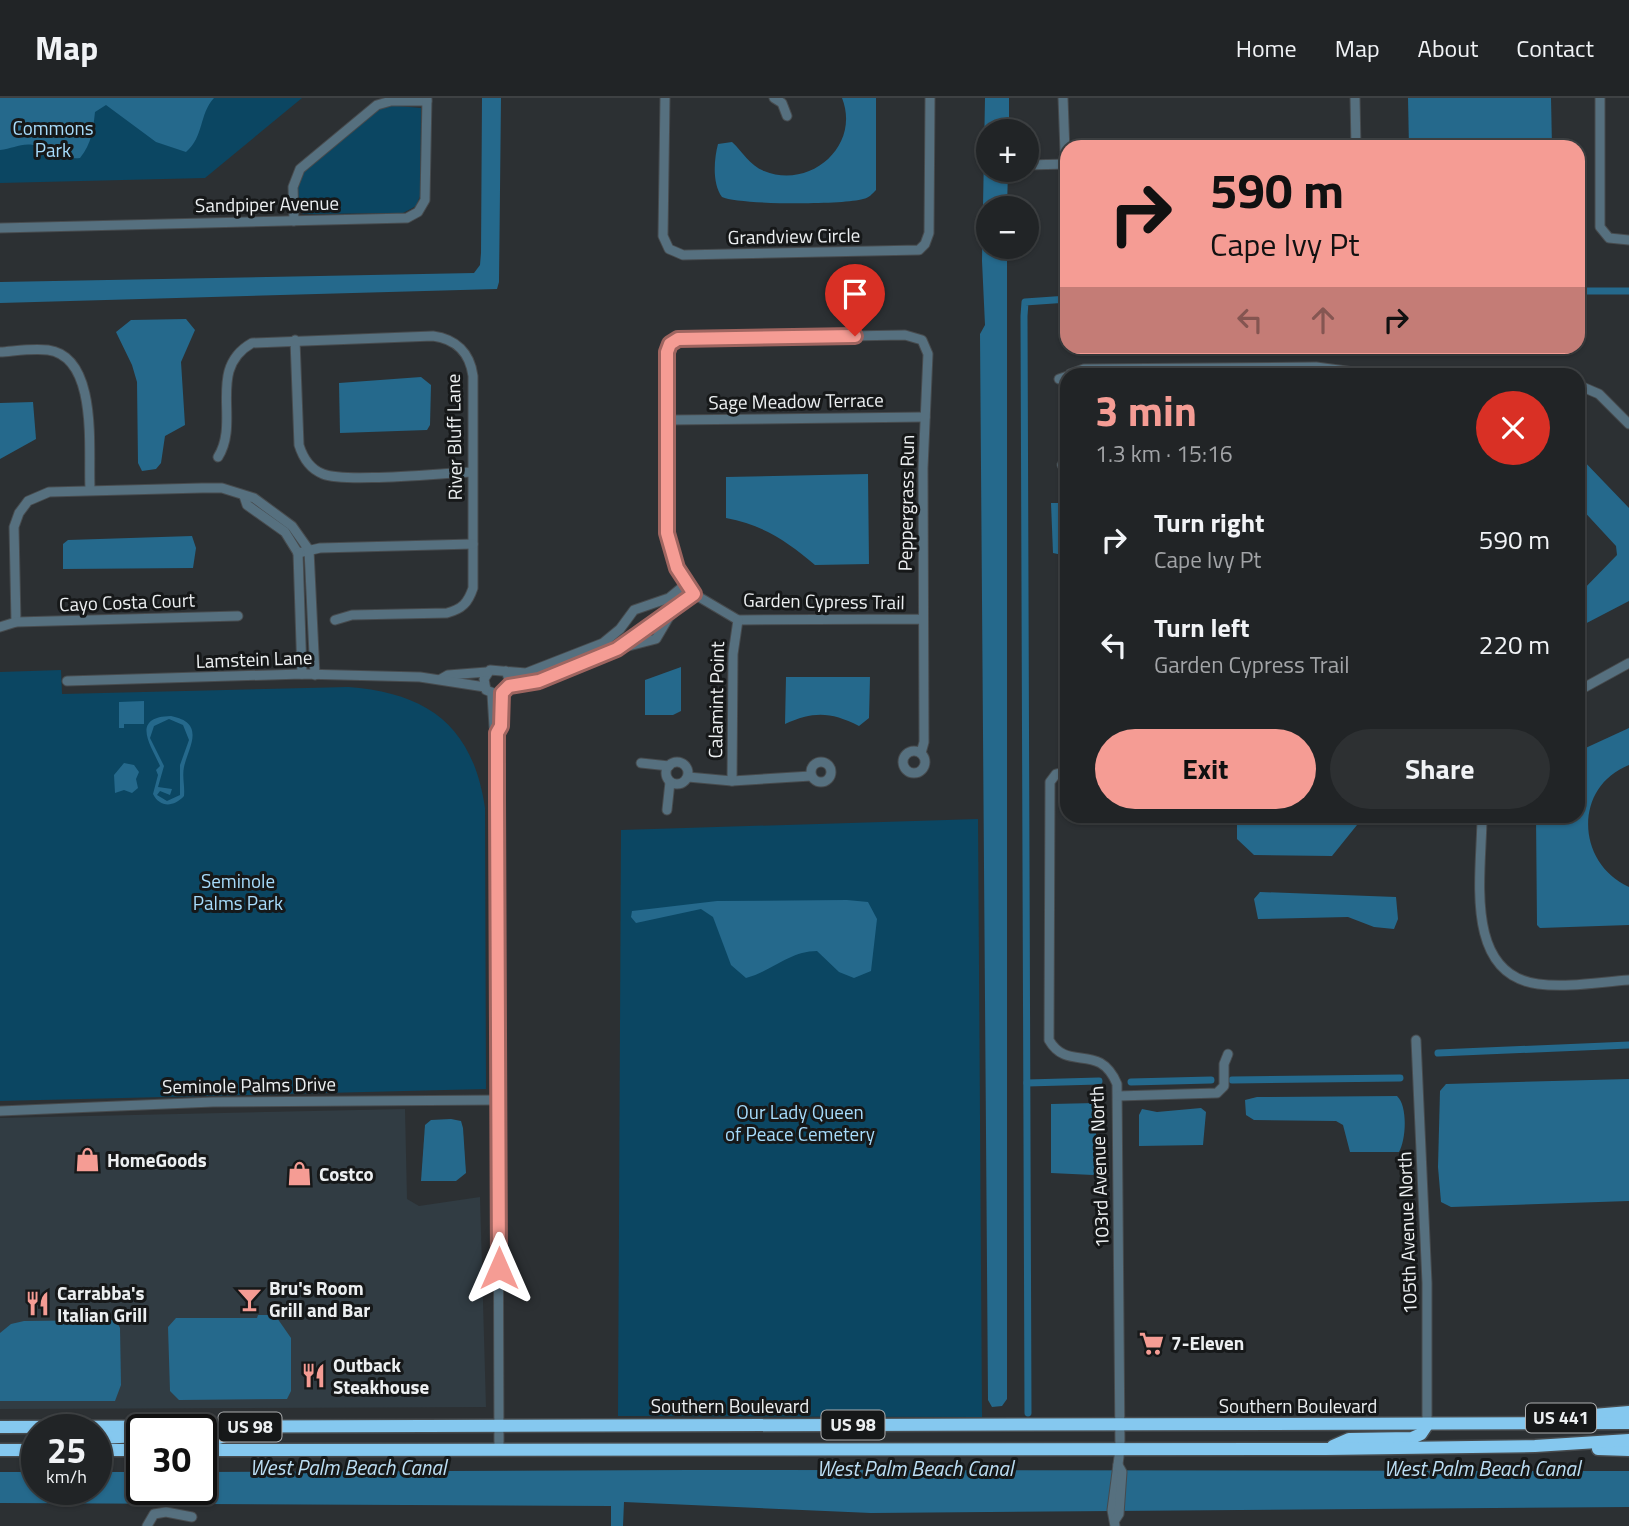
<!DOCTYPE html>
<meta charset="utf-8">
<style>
:root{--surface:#212426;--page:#2d3032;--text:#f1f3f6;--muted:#a2a4a7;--line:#3e4143;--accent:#f59c94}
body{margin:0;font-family:"Titillium Web",sans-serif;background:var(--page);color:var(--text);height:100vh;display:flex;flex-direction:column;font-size:26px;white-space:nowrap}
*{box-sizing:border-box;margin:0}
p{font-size:23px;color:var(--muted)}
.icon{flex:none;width:38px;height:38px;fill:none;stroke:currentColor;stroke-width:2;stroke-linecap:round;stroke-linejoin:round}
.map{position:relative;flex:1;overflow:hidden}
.side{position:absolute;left:1060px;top:270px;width:525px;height:455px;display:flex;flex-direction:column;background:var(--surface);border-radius:21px;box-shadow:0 2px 5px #0004,0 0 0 2px var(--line)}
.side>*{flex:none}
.banner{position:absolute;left:1060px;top:42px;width:525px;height:214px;border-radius:21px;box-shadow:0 2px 5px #0004,0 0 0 2px var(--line);background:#f59c94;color:#111;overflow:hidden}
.controls{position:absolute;left:976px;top:21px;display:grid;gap:14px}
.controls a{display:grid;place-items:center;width:63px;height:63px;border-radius:50%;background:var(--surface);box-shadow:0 2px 5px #0004,0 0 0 2px var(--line);font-size:35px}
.speed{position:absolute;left:21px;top:1316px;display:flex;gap:14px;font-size:35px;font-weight:700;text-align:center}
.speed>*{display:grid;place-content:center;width:91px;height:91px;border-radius:50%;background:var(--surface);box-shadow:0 2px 5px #0004,0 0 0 2px var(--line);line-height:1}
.speed small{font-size:18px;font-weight:400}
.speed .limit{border:4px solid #111;border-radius:10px;background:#fff;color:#111}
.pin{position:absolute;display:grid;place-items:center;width:60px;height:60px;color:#fff;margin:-72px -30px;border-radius:50% 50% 50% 0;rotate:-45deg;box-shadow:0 0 7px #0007}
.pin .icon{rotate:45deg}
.me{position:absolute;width:77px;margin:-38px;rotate:0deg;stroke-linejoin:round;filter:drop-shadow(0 0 5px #0008)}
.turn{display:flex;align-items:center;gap:24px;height:147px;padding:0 35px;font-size:32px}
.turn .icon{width:91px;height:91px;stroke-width:2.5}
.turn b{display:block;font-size:49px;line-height:60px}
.lanes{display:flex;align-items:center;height:66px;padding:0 35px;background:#0003;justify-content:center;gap:35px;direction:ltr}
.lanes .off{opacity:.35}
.round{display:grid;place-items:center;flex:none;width:74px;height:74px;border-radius:37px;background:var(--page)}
.overview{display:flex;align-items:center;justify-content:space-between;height:119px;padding:0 35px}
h1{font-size:42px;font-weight:700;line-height:52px;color:var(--accent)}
.button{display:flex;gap:14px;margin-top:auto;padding:14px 35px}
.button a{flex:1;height:80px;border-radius:42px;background:var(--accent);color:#111;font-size:28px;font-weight:700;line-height:80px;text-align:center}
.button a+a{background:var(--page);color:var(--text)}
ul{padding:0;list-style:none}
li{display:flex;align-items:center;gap:21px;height:105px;padding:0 35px}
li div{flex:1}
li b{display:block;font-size:26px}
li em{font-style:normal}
header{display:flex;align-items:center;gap:42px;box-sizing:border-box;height:98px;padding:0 35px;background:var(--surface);border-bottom:2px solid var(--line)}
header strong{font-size:33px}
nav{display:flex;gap:38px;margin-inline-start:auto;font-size:24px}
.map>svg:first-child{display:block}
</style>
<header>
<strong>Map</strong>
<nav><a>Home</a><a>Map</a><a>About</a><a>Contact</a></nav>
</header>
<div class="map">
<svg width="1629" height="1428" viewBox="0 0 1629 1428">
<rect width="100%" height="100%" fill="#2c3033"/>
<path fill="#313c43" d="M405,1011L407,1101L419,1108L480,1099L486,1309L0,1311V1020Z"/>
<g fill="#0b4662">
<path d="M0,0H302L205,80L0,85Z"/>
<path d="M387,7L421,10L420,98L416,108L403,115L303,116C295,108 294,91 299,80C306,65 371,14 387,7Z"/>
<path d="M61,572L62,596L348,589C428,595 473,628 485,710L486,991L0,1003V574Z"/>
<path d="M978,721L982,1319L618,1318L621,732Z"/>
</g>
<g fill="#25698c" fill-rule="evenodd">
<path d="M0,0H214C199,16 204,39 186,54L156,44L106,7L95,14C93,32 92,45 80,60C58,62 51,48 33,47C21,45 12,51 0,52Z"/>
<path d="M482,0H501L499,184L497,191L0,205V184L474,175L480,167L481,155Z"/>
<path d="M842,0H876V92C872,96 869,100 863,101C843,107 739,107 722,99C712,86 714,61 718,46L732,44C743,54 749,67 764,73C810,92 861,48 842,0Z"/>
<path d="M985,0H1009V33H989V72H1008L1007,110H989V149H1007V1301L1002,1308L992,1309L988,1302L980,236L985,227L982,163Z"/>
<path d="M1408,0H1551L1552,49H1409Z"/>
<path d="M186,221L195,232L181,264L185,327L165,338L161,365L156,371L142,373L138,365L137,284L132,267L116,234L131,222Z"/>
<path d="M421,279L431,287L430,327L427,332L340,335L339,285Z"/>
<path d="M33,304L36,341L0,361V305Z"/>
<path d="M1579,358L1629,410V503L1579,529V496L1617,457L1616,448L1579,408Z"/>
<path d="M868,376L869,466L815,467C787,443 763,427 726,420V379Z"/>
<path d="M1051,405H1067V458L1053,455Z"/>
<path d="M192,438L196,450L193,470L63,471V446L68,442Z"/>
<path d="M681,569V613L673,617H645V582Z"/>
<path d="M786,579H870L869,620L859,628C831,614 814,613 785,626Z"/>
<path d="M144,603V626H124V630H119V604Z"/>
<path d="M171,618C207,625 188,650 184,669C182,679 185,688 184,698C174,709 160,710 153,696L158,677L156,672L160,668C152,649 129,619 171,618ZM169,621L183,627L189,642L180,667V697L167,703L157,697L160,693L170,697L172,691L158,689L164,668L150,640L154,628Z"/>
<path d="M1629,630V667C1573,689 1576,765 1629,789V827L1540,830L1537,827L1536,718H1578L1579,653Z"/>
<path d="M124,665L134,667L139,674L136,681L138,690L132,695L124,692L115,695L114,677Z"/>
<path d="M1237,718H1389V721L1357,727L1332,758L1254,757L1237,741Z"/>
<path d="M1260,794L1396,799L1398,821L1394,831L1374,829L1348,819L1258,821L1254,801Z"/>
<path d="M847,802L868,804L877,821L871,873L854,880L839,874L817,853C790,853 772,873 746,880L731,867L713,819L701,811L636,825L631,819L632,813L717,803Z"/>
<path d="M1629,981V1103L1451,1109L1441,1104L1438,1069L1440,993L1446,986Z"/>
<path d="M1397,998C1408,1008 1406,1042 1399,1054H1350L1343,1027L1336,1023L1254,1022L1246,1017L1245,1002L1257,999Z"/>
<path d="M1096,1005V1074L1093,1077L1051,1075V1006Z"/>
<path d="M1201,1010L1206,1014L1203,1047L1139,1048V1017L1142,1011L1157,1014Z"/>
<path d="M451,1021L461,1023L463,1030L466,1075L456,1083H421L425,1027L431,1022Z"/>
<path d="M258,1217H275L291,1240V1293L287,1301L179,1302L170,1293L168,1229L176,1220H257Z"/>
<path d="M116,1222L120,1230L121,1287L115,1303H0V1235L11,1226L24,1223Z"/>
<path d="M691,1372L1629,1373V1409L871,1415L624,1404L623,1428H611V1408L0,1405V1374H37V1391H96V1374H142V1391H201V1374Z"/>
</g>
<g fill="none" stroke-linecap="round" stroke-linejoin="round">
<g stroke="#25698c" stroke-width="7">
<path d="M1578,193H1629"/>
<path d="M1438,955L1629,947"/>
<path d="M1232,982L1400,980"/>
<path d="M1131,984L1211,982"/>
<path d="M1027,985L1099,983"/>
<path d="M1028,1315L1024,218L1025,204L1068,201"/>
</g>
<defs>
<g id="minor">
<path d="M665,0L663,138L669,151L683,157L919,152L925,146L929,135L930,0"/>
<path d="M774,0L782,5L787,18"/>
<path d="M1063,0L1068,135"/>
<path d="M1355,0L1356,49"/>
<path d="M1600,0V129L1609,140L1629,142"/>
<path d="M1027,67L1067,66"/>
<path d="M294,123L293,89L300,71L377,7L391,3H427"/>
<path d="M0,130L407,120L418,114L425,102L427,0"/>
<path d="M295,242L299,347C303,360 310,371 323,376C345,385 442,375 472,374"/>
<path d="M0,254C15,253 33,250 48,252C99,259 88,353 90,390"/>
<path d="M1070,276L1084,271L1316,269L1369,276"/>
<path d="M1059,281L1068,278"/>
<path d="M1578,287L1599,296L1629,326"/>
<path d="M668,322L925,319"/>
<path d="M218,359C241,323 206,271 252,245L433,238C456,241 470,255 473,278V490C468,505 462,511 447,515L352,517L335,522"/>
<path d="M1062,367L1068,369"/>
<path d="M244,398L247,407L285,434L298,455"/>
<path d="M298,455L320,450L473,446"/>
<path d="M298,455L302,576"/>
<path d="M16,524L14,429L19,415L28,403L49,394L202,390H222L254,400L292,428L309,452L315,577"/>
<path d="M0,529L16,524L238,518"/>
<path d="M619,550L669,513"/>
<path d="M506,573L510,584L505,593L496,596L486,592L484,581L490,572L526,575L603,545L620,531L634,512L669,500L686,486"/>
<path d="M441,581L448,577L487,574"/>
<path d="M67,583L302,576L420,579L485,589"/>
<path d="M509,588L539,583L617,551L656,541L669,519L694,496"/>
<path d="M1578,593L1629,565"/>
<path d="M492,596L494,629L497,635"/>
<circle cx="914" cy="664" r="11"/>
<path d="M921,655L924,644L923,370L928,256L922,242L905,237L678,241L670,246L667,253V434L677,470L694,496L738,522L923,521"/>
<circle cx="821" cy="674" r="10"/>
<circle cx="677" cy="675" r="11"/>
<path d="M641,665L669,668"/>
<path d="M1068,673L1056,676L1050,684L1049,942C1068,975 1099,943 1117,986L1120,1351L1112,1412L1115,1428"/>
<path d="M688,679L732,683L811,678"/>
<path d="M732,683L733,556L738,522"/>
<path d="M667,712L670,684"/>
<path d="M1482,718C1482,773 1462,876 1538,886C1567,890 1600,884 1629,882"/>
<path d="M1416,942L1427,1185V1327"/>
<path d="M1118,998L1217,995L1224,988V966L1228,956"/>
<path d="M0,1013L213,1004L499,1002"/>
<path d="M499,1352L497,700V635L501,628L502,595"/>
<path d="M1115,1422L1119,1416L1122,1374L1118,1367"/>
<path d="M147,1428L154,1416L166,1414L192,1419"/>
</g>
<g id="highway">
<path d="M1569,1319L1629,1314"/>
<path d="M0,1329L1629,1325"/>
<path d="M96,1340L142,1338"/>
<path d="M201,1341H215L243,1333"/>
<path d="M1333,1348L1349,1341L1412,1340L1421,1336L1427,1327"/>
<path d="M1598,1351L1629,1352"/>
<path d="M0,1352H37"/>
<path d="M96,1352H142"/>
<path d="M201,1352L1326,1351L1535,1348L1629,1342"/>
</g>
</defs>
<use href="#minor" stroke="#474b4e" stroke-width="11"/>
<use href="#highway" stroke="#474b4e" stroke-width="15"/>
<use href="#minor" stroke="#56707f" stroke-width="9"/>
<use href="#highway" stroke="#85c8ef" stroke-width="12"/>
</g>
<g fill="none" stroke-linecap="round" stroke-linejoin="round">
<defs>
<path id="route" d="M499,1170L497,700V635L501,628L502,595L509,588L539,583L617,551L694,496L677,470L667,435V254L670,246L678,241L855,238"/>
</defs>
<use href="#route" stroke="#9f6560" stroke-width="18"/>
<use href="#route" stroke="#f59c94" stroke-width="12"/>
</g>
<defs>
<symbol id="shop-bare" viewBox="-9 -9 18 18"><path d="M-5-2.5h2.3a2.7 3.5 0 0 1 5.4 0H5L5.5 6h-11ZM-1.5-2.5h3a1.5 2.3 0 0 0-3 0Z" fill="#f59c94" stroke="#161819" stroke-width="2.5" paint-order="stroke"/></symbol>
<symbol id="bar-bare" viewBox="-9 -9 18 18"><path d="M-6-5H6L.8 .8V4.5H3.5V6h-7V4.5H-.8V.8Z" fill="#f59c94" stroke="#161819" stroke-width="2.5" paint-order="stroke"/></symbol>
<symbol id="restaurant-bare" viewBox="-9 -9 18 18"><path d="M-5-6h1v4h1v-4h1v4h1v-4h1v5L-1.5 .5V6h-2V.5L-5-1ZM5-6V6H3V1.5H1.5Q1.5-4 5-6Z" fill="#f59c94" stroke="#161819" stroke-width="2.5" paint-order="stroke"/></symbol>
<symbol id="supermarket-bare" viewBox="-9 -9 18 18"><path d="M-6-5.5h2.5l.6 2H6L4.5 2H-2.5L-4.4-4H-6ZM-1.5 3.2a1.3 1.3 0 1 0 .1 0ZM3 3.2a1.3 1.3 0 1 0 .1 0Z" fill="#f59c94" stroke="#161819" stroke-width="2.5" paint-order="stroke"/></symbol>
</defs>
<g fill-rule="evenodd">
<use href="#shop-bare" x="70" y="1044" width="35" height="35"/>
<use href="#shop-bare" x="282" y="1058" width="35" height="35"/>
<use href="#bar-bare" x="232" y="1184" width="35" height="35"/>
<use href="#restaurant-bare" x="20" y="1188" width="35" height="35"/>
<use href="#supermarket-bare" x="1134" y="1228" width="35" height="35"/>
<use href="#restaurant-bare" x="296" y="1260" width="35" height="35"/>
</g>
<g text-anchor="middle" stroke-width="6" stroke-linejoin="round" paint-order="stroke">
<g fill="#161819" stroke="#acaeb0" stroke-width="2">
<rect x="1526" y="1305.5" width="70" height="29" rx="5"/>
<rect x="821.5" y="1312.5" width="63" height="29" rx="5"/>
<rect x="218.5" y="1314.5" width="63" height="29" rx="5"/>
</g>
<g font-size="18" font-weight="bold" fill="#eceff1">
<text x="1561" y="1326">US 441</text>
<text x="853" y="1333">US 98</text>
<text x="250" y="1335">US 98</text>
</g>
<g font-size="19" fill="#a7dcfc" stroke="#161819">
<text x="53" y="37">Commons<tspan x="53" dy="22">Park</tspan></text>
<text x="238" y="790">Seminole<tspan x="238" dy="22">Palms Park</tspan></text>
<text x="800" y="1021">Our Lady Queen<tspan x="800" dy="22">of Peace Cemetery</tspan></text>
</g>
<g font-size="19" fill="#eceff1" stroke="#161819">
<text transform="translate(267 106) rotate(-1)" y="7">Sandpiper Avenue</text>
<text transform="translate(794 138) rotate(-1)" y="7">Grandview Circle</text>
<text transform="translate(796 303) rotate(-1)" y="7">Sage Meadow Terrace</text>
<text transform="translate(454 339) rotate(-91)" y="7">River Bluff Lane</text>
<text transform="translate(906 405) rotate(-89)" y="7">Peppergrass Run</text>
<text transform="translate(824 503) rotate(1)" y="7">Garden Cypress Trail</text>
<text transform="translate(127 504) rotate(-2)" y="7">Cayo Costa Court</text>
<text transform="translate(254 561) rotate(-2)" y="7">Lamstein Lane</text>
<text transform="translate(716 602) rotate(-89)" y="7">Calamint Point</text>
<text transform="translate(249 987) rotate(-1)" y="7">Seminole Palms Drive</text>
<text transform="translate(1099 1069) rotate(-92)" y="7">103rd Avenue North</text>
<text transform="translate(1407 1135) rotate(-92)" y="7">105th Avenue North</text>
<text x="730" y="1315">Southern Boulevard</text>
<text x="1298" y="1315">Southern Boulevard</text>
</g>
<g font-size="19" font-weight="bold" fill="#eceff1" stroke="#161819" text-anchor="start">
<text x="107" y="1069">HomeGoods</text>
<text x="319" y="1083">Costco</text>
<text x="269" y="1197">Bru's Room<tspan x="269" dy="22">Grill and Bar</tspan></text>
<text x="57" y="1202">Carrabba's<tspan x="57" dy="22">Italian Grill</tspan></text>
<text x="1171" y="1252">7-Eleven</text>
<text x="333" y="1274">Outback<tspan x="333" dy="22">Steakhouse</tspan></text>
</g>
<g font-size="21" font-style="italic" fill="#bcdef4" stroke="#161819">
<text x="348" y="1377">West Palm Beach Canal</text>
<text x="915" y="1378">West Palm Beach Canal</text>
<text x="1482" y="1378">West Palm Beach Canal</text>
</g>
</g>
</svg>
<div class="controls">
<a>+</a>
<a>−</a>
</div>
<div class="speed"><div>25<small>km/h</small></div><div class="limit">30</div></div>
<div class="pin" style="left:855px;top:238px;background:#d93025"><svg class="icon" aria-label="arrive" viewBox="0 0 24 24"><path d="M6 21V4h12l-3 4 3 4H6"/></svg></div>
<svg class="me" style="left:499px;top:1170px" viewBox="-20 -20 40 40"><path d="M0-17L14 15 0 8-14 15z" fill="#f59c94" stroke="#fff" stroke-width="4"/></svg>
<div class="banner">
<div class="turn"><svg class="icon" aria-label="right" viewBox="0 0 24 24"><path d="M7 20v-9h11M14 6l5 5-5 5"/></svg><div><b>590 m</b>Cape Ivy Pt</div></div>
<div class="lanes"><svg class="icon off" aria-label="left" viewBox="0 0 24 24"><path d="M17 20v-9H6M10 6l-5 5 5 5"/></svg><svg class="icon off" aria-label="ahead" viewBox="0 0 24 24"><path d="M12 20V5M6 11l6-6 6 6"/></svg><svg class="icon" aria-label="right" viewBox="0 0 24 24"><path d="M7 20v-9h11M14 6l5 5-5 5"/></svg></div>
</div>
<section class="side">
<div class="overview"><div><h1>3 min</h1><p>1.3 km · 15:16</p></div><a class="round" style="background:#d93025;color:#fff"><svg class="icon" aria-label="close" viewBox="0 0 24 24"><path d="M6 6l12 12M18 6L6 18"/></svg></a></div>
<ul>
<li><svg class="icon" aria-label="right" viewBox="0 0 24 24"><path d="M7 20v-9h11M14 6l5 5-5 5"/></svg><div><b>Turn right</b><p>Cape Ivy Pt</p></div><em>590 m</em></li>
<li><svg class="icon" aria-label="left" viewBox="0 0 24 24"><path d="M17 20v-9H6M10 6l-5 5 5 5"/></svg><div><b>Turn left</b><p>Garden Cypress Trail</p></div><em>220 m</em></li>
</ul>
<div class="button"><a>Exit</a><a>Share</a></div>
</section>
</div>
